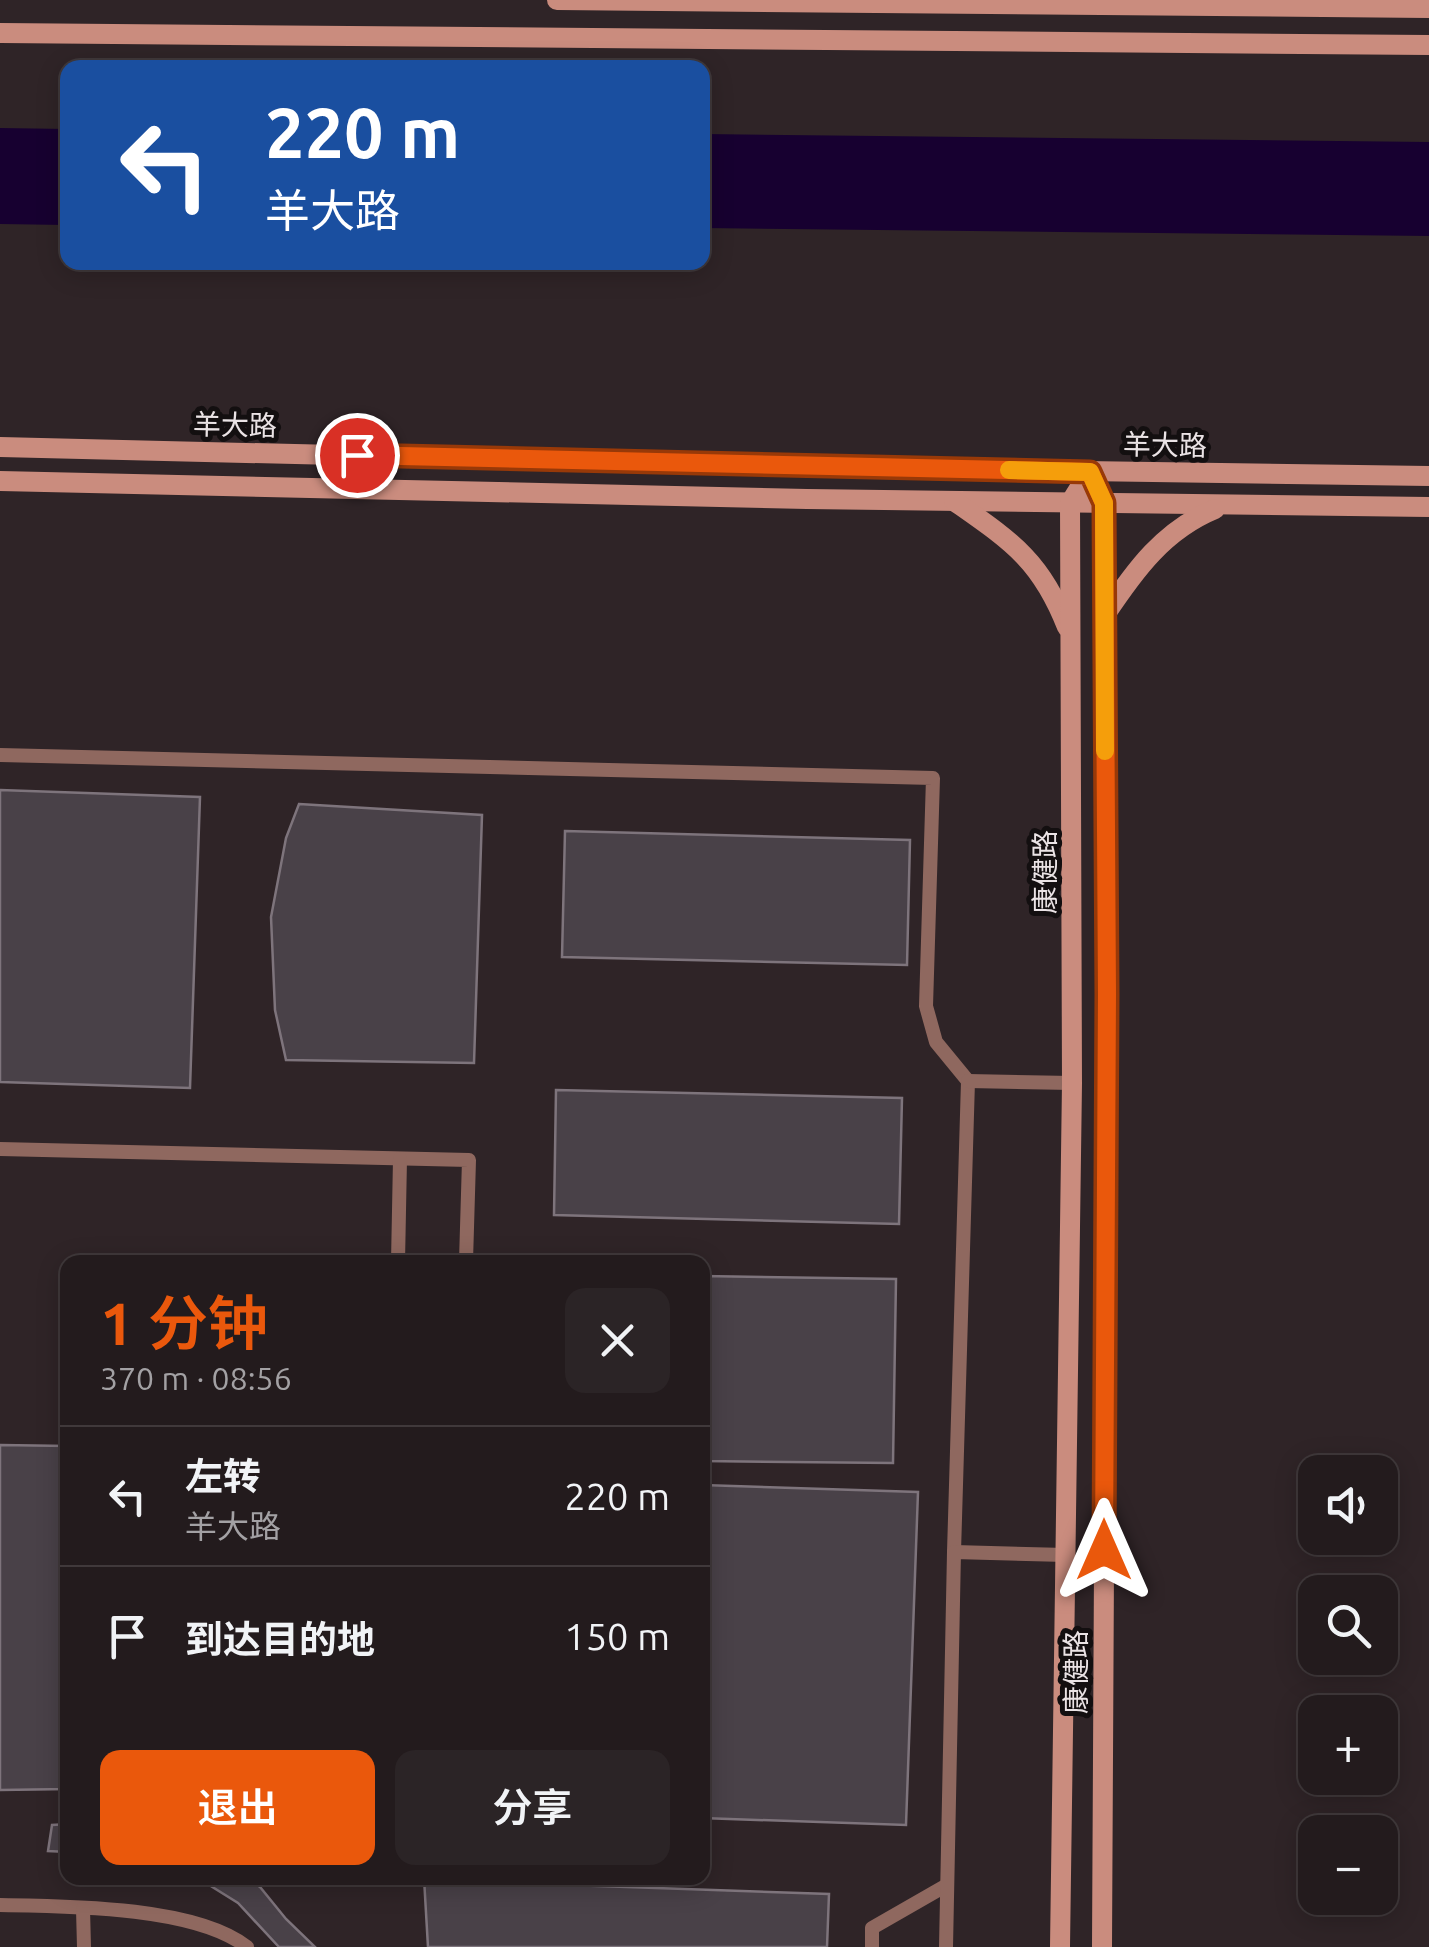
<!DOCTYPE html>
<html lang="zh">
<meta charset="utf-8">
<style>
:root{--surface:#231b1d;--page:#2b2426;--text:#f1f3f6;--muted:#a3a1a4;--line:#40393b;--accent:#ea580c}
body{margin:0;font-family:Ubuntu,"Noto Sans SC",sans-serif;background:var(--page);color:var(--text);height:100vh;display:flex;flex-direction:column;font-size:38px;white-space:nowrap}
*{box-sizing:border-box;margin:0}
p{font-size:32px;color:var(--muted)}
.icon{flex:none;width:55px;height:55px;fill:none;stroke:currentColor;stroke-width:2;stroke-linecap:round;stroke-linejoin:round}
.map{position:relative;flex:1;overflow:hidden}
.details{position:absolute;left:60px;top:1255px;width:650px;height:630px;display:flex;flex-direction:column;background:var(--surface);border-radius:20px;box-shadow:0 5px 25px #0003,0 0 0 2px var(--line)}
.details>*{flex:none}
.hud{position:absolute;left:60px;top:60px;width:650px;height:210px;border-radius:20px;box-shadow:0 5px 25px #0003,0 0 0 2px var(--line);background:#1a4fa0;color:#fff;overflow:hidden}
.tools{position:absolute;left:1298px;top:1455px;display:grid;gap:20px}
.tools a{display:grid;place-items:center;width:100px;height:100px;border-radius:20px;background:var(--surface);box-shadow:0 5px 25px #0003,0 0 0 2px var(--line);font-size:50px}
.pin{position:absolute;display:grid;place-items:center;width:85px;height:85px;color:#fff;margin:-42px;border:5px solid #fff;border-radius:50%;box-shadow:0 2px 10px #0007}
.me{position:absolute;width:110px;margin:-55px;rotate:0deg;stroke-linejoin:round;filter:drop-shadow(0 0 8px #0008)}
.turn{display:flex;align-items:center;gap:35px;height:210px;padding:0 40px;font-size:45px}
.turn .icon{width:130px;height:130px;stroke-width:2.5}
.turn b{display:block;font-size:70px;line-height:85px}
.round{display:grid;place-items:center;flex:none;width:105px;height:105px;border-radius:20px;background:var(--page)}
.summary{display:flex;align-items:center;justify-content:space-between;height:170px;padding:0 40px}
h1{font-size:60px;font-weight:600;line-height:75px;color:var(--accent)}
.action{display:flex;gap:20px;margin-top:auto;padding:20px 40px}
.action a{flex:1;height:115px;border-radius:20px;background:var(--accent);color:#fff;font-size:40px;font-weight:600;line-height:115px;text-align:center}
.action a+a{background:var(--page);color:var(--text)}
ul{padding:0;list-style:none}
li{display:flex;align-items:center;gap:30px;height:140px;padding:0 40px;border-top:2px solid var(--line)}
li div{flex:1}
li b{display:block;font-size:38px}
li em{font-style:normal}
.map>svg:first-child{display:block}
</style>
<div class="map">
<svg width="1429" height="1947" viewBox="0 0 1429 1947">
<rect width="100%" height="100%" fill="#2f2427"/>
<g fill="#170030">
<path d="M0,128L67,129V225L0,224Z"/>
<path d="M702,134L1429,142V236L703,228Z"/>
</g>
<g fill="#494148" stroke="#7e747c" stroke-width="2.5">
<path d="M0,790L200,797L190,1088L0,1082Z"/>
<path d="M299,804L482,815L474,1063L286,1060L275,1010L271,917L286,838Z"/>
<path d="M565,831L910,840L907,965L562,957Z"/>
<path d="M556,1090L902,1098L899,1224L554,1215Z"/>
<path d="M702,1276L896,1279L893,1463L702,1461Z"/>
<path d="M0,1445L68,1446V1789L0,1790Z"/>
<path d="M702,1485L918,1492L906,1825L702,1818Z"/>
<path d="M68,1824V1852L48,1851L52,1825Z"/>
<path d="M198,1878H246L260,1887L286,1919L315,1947H279L238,1903Z"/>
<path d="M424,1878H542L541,1884L829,1894L827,1947H428Z"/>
</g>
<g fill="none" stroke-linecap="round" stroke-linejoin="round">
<g stroke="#8f685f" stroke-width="14">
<path d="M0,755L933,778L926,1006L936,1042L968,1081L954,1552"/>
<path d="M968,1081L1072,1083"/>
<path d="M0,1149L469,1160L466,1261"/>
<path d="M398,1262L400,1159"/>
<path d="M0,1905C66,1906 195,1906 247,1947"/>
<path d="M83,1909L84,1947"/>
<path d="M872,1947V1928L947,1885"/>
<path d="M946,1947L954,1552L1066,1555"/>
</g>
<g stroke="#ca8c7e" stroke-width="20">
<path d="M557,0L1429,8"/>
<path d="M0,33L1429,45"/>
<path d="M0,447L873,468L1429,476"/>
<path d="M1090,471L1104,503L1107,994L1102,1947"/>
<path d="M0,481L807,499L1429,507"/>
<path d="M954,501C1011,541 1041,560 1067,627"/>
<path d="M1105,615C1135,570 1164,530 1215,509"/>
<path d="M1060,1947L1072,1083L1070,503L1090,471"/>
</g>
</g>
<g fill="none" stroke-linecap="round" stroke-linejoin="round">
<defs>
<path id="route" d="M357,455L1090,472L1104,503L1107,994L1104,1550"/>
</defs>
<use href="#route" stroke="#983908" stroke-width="25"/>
<use href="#route" stroke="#ea580c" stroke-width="18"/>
<path stroke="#f59e0b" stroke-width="18" d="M1009,470L1090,472L1104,503L1105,751"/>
</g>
<g text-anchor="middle" stroke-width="10" stroke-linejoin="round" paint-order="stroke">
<g font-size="28" fill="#eae3e5" stroke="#130f10">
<text transform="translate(235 425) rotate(1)" y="10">羊大路</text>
<text transform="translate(1165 445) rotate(1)" y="10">羊大路</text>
<text transform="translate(1045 872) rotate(-90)" y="10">康健路</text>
<text transform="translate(1076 1672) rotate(-90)" y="10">康健路</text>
</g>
</g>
</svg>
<div class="tools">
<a><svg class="icon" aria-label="sound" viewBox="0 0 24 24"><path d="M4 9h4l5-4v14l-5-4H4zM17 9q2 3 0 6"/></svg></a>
<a><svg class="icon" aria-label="search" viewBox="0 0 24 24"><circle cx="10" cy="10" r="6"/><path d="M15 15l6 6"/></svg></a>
<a>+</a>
<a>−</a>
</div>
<div class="pin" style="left:357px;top:455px;background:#d93025"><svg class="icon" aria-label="arrive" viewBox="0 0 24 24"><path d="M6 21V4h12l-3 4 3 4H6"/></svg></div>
<svg class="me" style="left:1104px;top:1550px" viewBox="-20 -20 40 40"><path d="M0-17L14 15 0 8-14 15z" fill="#ea580c" stroke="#fff" stroke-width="4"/></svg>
<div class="hud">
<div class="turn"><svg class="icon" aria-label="left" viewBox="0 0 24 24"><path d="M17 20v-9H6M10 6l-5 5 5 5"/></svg><div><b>220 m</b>羊大路</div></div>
</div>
<section class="details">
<div class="summary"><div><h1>1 分钟</h1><p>370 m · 08:56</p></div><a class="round"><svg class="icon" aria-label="close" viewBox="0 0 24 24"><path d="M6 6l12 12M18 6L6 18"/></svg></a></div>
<ul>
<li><svg class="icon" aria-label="left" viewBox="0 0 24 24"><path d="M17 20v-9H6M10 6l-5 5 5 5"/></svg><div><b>左转</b><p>羊大路</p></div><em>220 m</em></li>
<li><svg class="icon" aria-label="arrive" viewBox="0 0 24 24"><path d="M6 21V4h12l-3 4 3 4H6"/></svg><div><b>到达目的地</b></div><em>150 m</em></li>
</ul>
<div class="action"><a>退出</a><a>分享</a></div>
</section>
</div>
